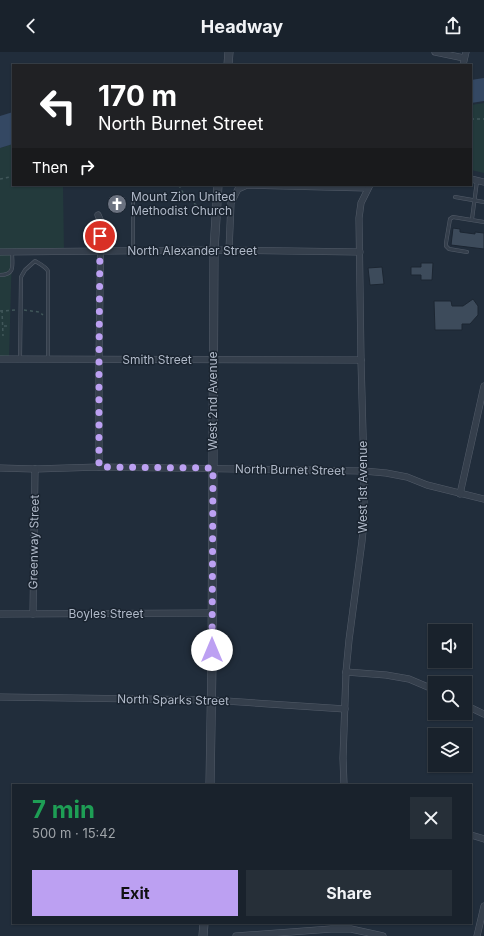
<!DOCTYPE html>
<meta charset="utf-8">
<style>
:root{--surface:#19222c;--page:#262f38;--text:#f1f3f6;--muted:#9fa4a9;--line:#373f48;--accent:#bca0f2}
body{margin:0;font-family:Inter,sans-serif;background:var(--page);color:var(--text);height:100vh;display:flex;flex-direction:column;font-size:15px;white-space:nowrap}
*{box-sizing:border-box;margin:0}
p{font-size:13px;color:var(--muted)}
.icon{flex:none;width:22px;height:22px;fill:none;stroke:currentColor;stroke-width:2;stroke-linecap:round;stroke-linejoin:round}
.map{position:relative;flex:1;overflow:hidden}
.details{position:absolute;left:12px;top:732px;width:460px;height:140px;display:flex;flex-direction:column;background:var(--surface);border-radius:0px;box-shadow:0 1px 3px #0004,0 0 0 1px var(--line)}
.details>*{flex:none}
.banner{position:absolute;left:12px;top:12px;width:460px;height:122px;border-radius:0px;box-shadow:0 1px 3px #0004,0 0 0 1px var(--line);background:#202124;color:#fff;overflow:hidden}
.tools{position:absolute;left:428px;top:572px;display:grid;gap:8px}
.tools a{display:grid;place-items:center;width:44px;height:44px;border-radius:0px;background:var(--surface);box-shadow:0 1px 3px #0004,0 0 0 1px var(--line);font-size:20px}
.pin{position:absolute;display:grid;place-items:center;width:34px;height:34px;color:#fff;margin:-17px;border:2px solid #fff;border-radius:50%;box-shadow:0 1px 4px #0007}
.me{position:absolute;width:44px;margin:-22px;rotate:0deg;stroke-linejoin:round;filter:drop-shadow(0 0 3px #0008)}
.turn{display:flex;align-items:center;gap:14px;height:84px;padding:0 20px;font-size:18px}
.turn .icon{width:52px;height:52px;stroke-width:2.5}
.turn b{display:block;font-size:28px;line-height:34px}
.then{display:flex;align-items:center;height:38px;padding:0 20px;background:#0003;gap:8px;font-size:15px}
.round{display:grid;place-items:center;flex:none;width:42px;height:42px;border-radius:0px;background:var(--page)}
.summary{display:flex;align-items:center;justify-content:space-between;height:68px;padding:0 20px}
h1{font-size:24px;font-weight:700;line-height:30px;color:#1e9e55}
.cta{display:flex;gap:8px;margin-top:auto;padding:8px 20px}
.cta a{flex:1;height:46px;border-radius:0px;background:var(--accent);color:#111;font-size:16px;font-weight:700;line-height:46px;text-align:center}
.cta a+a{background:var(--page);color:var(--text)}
header{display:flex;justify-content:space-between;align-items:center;height:52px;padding:0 20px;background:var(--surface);font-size:18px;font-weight:700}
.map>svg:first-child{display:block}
</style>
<header><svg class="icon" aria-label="back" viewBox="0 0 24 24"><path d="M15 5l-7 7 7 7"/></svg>Headway<svg class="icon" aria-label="share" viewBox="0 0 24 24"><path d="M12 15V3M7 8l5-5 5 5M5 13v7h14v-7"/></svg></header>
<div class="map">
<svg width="484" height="884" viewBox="0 0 484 884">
<rect width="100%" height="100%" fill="#212d3b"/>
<g fill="#233a3c">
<path d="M484,51V121L471,118V53Z"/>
<path d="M13,92V133H63L64,200H12L9,307H0V96Z"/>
</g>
<g fill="#344863">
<path d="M484,26V49L471,51V28Z"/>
<path d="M13,60V92L0,96V64Z"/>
</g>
<g fill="#3d4b5b" stroke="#1c2632">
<path d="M453,176L460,177V180L475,182V180L484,181V197L451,193Z"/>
<path d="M421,211H433L432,228H421V223H411V215H421Z"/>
<path d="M382,215L384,232L370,233L368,216Z"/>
<path d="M473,247L478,254V263L470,272H462V278H435L434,249H451L452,254H463Z"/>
</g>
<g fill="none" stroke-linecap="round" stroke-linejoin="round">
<defs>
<g id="service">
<path d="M455,145L484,150"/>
<path d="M472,167L477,129"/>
<path d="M133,199V149"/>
<path d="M467,200L449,197L446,194V191L450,167L453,165L484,170"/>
<path d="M0,223C16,223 12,212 12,200"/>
<path d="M20,307L21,225L25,218L35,209C40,212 45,214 48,219V307"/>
</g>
<g id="minor">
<path d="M435,0L464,6"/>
<path d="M463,13L466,0"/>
<path d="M471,127L484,130"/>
<path d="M98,163L101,170L99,307V415"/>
<path d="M229,198L231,151L238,137L247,133L367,136"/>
<path d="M0,200L214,198L360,200"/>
<path d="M0,307L361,308"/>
<path d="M0,416L35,417L99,415L364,419L386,421L407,425L427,433L484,447"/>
<path d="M460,442L484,334"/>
<path d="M0,562L212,561"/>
<path d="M33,562L35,417"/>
<path d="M346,620L386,623L409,627L435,638"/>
<path d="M0,645L211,648L345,657"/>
<path d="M465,653L484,662"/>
<path d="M344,733L343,706L346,620L349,588L362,489L364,469V419L361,308L359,166L361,151L370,133"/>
<path d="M471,783L484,787"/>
<path d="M236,884L331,877H351L383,884"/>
<path d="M477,884L484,854"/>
</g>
<g id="tertiary">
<path d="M228,13L229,0"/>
<path d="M210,733L212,610L214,198L218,133"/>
<path d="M203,884L204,871"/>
</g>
</defs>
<use href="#service" stroke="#535c69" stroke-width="4"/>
<use href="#minor" stroke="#535c69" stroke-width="7"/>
<use href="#tertiary" stroke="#535c69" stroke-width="9"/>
<g stroke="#41575a" stroke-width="1.5" stroke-dasharray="3 3" stroke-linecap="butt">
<path d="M471,67H484"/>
<path d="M0,127L10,125L13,127"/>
<path d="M179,133C184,146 197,156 210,158"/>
<path d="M2,258L3,284"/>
<path d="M24,258L39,260L43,263"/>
<path d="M0,259L17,258"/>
<path d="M4,274H10"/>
</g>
<use href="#service" stroke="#353f4c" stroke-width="3"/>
<use href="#minor" stroke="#353f4c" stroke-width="6"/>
<use href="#tertiary" stroke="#353f4c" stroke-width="8"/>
</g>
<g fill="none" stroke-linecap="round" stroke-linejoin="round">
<path stroke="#bca0f2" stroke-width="7" stroke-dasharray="0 12.6" d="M100,184L99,307V415L213,416L212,598"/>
</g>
<defs>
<symbol id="church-disc" viewBox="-11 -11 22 22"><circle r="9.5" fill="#6b7280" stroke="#1a2430"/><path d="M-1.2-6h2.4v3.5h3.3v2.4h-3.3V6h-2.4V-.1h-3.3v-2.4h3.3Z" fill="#fff"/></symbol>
</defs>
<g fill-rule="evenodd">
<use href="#church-disc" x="106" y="141" width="22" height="22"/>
</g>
<g text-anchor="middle" stroke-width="3" stroke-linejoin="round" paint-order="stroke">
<g font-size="12" fill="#b0b9c8" stroke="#1a2430" text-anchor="start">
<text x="131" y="149">Mount Zion United<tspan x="131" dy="14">Methodist Church</tspan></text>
</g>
<g font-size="12" fill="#b0b9c8" stroke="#1a2430">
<text x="192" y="203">North Alexander Street</text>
<text x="157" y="312">Smith Street</text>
<text transform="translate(213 349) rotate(-90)" y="4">West 2nd Avenue</text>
<text transform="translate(290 418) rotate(1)" y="4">North Burnet Street</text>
<text transform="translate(363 435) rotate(-90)" y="4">West 1st Avenue</text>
<text transform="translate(34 490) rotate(-89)" y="4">Greenway Street</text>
<text x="106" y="566">Boyles Street</text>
<text transform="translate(173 648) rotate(1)" y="4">North Sparks Street</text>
</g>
</g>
</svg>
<div class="tools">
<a><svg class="icon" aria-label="sound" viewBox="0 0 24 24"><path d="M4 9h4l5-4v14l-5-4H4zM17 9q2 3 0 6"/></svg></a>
<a><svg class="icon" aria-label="search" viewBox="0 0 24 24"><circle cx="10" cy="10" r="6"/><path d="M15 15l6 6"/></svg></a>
<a><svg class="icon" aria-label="layers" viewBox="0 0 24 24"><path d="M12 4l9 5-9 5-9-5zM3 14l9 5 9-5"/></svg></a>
</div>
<div class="pin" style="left:100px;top:184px;background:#d93025"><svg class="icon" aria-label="arrive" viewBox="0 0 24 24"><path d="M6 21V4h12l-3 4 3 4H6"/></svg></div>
<svg class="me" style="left:212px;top:598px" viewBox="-20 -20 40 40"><circle r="19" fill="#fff"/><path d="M0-13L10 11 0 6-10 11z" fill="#bca0f2"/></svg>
<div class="banner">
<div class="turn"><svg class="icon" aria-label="left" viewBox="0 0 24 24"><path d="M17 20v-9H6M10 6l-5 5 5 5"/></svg><div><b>170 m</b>North Burnet Street</div></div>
<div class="then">Then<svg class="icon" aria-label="right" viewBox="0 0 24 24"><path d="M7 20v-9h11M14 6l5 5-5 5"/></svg></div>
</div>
<section class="details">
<div class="summary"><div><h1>7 min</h1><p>500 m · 15:42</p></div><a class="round"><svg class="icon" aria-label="close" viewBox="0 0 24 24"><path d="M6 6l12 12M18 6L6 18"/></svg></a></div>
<div class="cta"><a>Exit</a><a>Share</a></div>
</section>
</div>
